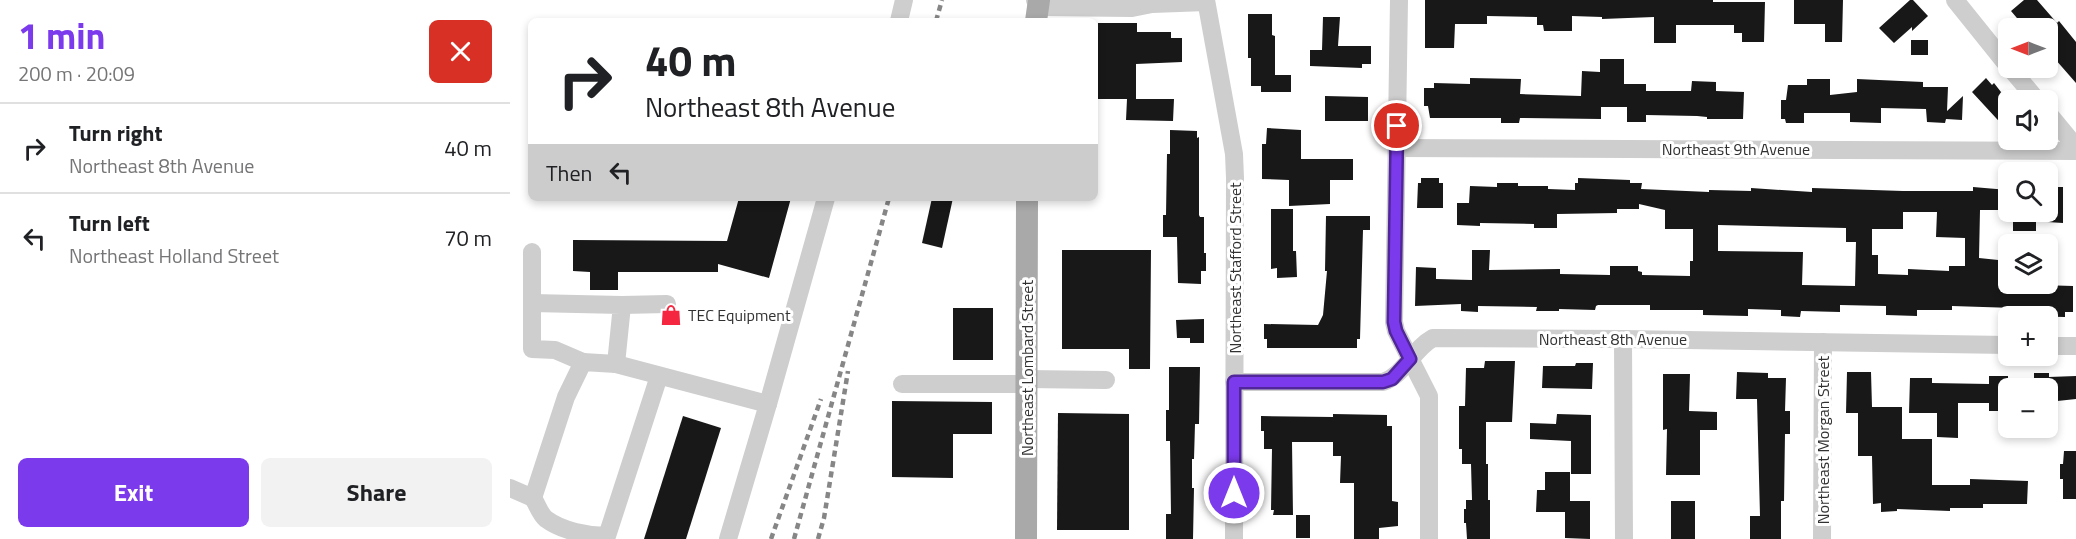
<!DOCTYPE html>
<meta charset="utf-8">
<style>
:root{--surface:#fff;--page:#f2f2f2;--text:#202124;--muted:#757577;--line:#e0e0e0;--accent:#7c3aed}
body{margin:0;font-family:"Titillium Web",sans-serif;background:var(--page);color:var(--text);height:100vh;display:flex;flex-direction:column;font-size:22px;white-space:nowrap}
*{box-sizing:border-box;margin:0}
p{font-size:20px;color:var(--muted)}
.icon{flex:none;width:33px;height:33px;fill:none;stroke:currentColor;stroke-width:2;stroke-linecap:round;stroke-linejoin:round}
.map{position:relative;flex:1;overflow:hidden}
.sheet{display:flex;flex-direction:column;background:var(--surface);width:510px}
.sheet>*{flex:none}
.hud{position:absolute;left:18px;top:18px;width:570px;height:183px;border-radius:9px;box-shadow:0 3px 9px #0003;background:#fff;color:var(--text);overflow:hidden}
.needle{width:39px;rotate:270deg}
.tools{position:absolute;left:1488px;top:18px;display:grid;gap:12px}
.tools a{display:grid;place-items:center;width:60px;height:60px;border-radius:9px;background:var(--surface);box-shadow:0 3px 9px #0003;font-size:30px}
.pin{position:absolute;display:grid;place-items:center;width:51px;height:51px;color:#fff;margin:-26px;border:3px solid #fff;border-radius:50%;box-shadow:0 2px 6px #0007}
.me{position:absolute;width:66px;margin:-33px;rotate:0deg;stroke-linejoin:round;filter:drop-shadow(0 0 4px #0008)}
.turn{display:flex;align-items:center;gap:21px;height:126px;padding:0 18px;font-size:27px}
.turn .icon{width:78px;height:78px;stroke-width:2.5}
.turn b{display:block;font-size:42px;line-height:51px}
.then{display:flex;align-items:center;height:57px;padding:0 18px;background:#0003;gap:12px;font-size:22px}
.round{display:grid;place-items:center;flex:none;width:63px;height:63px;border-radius:9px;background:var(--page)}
.headline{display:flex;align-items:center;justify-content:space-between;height:102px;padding:0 18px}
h1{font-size:36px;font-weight:700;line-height:45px;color:var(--accent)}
.primary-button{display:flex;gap:12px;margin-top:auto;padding:12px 18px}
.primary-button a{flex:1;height:69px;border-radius:9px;background:var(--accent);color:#fff;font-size:24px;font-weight:700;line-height:69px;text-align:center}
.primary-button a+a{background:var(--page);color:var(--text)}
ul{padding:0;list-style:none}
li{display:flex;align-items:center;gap:18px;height:90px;padding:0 18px;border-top:2px solid var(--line)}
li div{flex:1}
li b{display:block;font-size:22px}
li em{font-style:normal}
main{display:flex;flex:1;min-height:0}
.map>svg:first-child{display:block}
</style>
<main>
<section class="sheet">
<div class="headline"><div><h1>1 min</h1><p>200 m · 20:09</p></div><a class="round" style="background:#d93025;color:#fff"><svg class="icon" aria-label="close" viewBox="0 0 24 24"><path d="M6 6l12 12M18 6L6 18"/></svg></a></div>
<ul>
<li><svg class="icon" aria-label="right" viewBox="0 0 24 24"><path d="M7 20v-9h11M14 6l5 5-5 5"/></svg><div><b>Turn right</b><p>Northeast 8th Avenue</p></div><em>40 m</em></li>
<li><svg class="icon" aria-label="left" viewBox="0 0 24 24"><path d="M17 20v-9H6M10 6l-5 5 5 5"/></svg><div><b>Turn left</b><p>Northeast Holland Street</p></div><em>70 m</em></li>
</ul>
<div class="primary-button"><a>Exit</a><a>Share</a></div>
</section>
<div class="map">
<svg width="1566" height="539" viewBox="0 0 1566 539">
<rect width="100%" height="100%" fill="#fff"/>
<g fill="#181818" fill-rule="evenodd">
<path d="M915,0H1203V2H1255L1254,42H1232V33H1224V25H1166V43H1144V17L1092,19V17L1062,16V31H1034L1033,25H1027V17L977,16V24H945L944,48H915Z"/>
<path d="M1284,0H1333L1332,42H1315V24H1284Z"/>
<path d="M1400,0H1403L1418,16L1402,31V27L1384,43L1369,28Z"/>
<path d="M1514,0H1527L1547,23L1549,21L1566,42V83L1538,51V28H1519L1514,22L1512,24L1501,11Z"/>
<path d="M738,14H762V35L765,36V75H781V92H751V86H741V58H738Z"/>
<path d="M813,17H830L828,46H861V64H852V68L800,66V50H812Z"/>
<path d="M588,23H627V32H661V38H672V62L626,64V99H664L663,121L616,120L617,99H587L585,39H588Z"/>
<rect x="1401" y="40" width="17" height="15"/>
<path d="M1090,59H1114V84H1136V91H1181L1182,81L1206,82V91L1234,92L1233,119H1197V117L1187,116L1136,115V122H1117V107H1091V119L1010,118L1009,123H991V118H920L918,106H914V88H924V83L960,84V78L1011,79L1010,94L1071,96L1072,71L1090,72Z"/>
<path d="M1476,78L1482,85L1484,83L1498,101V131L1462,92Z"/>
<path d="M1297,79H1320V95L1347,92V79L1413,82V87H1438L1437,111L1453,96L1452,120L1436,119L1435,123L1417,122L1416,109L1371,108V123L1340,122V113H1294V123H1276L1275,119H1271V100H1276L1278,85H1297Z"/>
<path d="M815,96L858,97V121H815Z"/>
<path d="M757,128L791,130V159H843V180H820V204L779,206V180L752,179V144H756Z"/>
<path d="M660,130L687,131V138L689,137V215L690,217H694V253H696V271H691V284L668,283L667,237H653V215H656L657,154H660Z"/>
<path d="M911,178H929V183H933V208H907L908,183H911Z"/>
<path d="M1068,178L1120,180V183H1132L1131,189L1199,192V190L1241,191V188L1302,192V188L1393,191H1463V187L1498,190V210H1470L1469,258L1498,261V284L1563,286V312H1555V317L1504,316V308L1442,306V310H1407V316L1376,315V306L1330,305V312L1291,311L1290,317L1271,316V310L1238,309V316L1193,315V310H1140V305H1088L1086,306L1085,310L1049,309V311H1026L1027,307L968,306V312L951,311V304L905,306L906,267L926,268V279L962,280V250H980L979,270L1050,269V274L1100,275V266H1128V271L1132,272V275L1180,276V261H1183V229H1155V210L1129,204V209H1107V213L1047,214V228H1024V224L970,223V226L947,225V203H959L960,186L987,187V183H1008V186H1038V189L1065,190V183H1068ZM1393,212H1427L1426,237L1455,238V266H1439V271L1398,269V275L1368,274V255H1362V229H1393ZM1208,225L1336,228V242H1346L1345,286L1292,285L1293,252L1208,251Z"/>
<path d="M1538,187H1553V223L1537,222Z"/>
<path d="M229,198H281L259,278L208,264V272H108V290H80V272L63,271V240L217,241Z"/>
<path d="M422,198H443L432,248L412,243Z"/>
<path d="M761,209H783V251H786L787,277L767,278V268L761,269Z"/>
<rect x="1503" y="212" width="23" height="19"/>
<path d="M816,216H860V230H853L850,339H847V348H757V339H754V324L808,325L813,315L817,271H815Z"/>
<path d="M552,250H641L640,369H619V349H552Z"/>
<rect x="443" y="308" width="40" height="52"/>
<path d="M694,319V343H680V338H667L666,320Z"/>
<path d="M975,361H1005L1002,422H976V464H978V500H980V539H957L956,523H954V509H956V500H962L961,464H952V449H949V406H955L956,368H974Z"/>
<path d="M1066,363H1083L1082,389L1032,388L1033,366H1065Z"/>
<path d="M659,367H690L689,424H685L684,459H682V488H684L683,539H656V514H661L660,441H656V410H659Z"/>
<path d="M1227,372L1258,373V378H1276L1275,411H1280V434H1275L1274,501H1271V539H1240V516H1250L1247,399H1226Z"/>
<path d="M1337,372H1361L1362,407H1392V439H1422V485H1460V479L1518,481L1517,504H1473V508H1440V511L1387,509V511L1371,512V503L1363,504L1362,456H1348V413H1336Z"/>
<path d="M1524,373H1539V377L1566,376V399L1538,402V388H1524Z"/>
<path d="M1153,374H1180L1179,411L1207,412V430H1190V475H1156L1157,429L1153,430Z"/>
<path d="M1479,376H1498V411H1479V403H1448V438L1427,437V413H1399L1400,378H1422V383L1479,384Z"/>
<path d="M382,401L482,402V434H443V478L382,477Z"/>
<path d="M548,413L619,414V530H547Z"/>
<path d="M823,414L877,415V426H882V501L888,502V526L869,528V539H844V483H830L831,456H823V442H782L783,515H763L764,510H761L762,449H754V431H751V416L823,417Z"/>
<path d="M1047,414L1081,415V474H1061V441L1020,439V423L1046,424Z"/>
<path d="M173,416L211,428L176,539H134Z"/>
<path d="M1554,451H1566V499H1553V479H1550V464H1553Z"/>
<path d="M1035,472H1060V501H1080V539L1055,538V512H1026L1027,490H1035Z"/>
<rect x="1161" y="501" width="24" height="38"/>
<rect x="786" y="515" width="14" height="23"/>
</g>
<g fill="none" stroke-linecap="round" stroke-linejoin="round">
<g stroke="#cecece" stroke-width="18">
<path d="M525,0L528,7L622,8L642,4L696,2"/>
<path d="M696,0L724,154L725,178L724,539"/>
<path d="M889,0L884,322L886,331L919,396V539"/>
<path d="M1445,0L1498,66"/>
<path d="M389,21L394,0"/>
<path d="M1500,68L1527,100"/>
<path d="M1538,113L1566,147"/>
<path d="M887,148L1566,151"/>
<path d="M22,252V303"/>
<path d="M112,305L157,304"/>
<path d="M1113,339L1114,539"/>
<path d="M1538,346H1566"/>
<path d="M73,362L45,350L22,349V303L112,305L106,364"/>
<path d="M516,379L596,380"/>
<path d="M724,382H873C894,375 903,349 923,338L1113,339L1498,345"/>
<path d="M392,384H516"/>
<path d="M258,404L316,198"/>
<path d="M0,488L23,498L56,397L73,362L106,364L258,404L218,539"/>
<path d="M23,498C27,504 30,514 36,519C52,531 78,536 97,536L149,376"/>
<path d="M1312,539L1313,342"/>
</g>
<g stroke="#a9a9a9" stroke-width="22">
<path d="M526,21L529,0"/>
<path d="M516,539L517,198"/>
</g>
<g stroke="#868686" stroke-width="4.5" stroke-dasharray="6 4.5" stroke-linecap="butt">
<path d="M426,21L432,0"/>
<path d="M261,539L311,399"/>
<path d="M284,539L379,198"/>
<path d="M308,539L314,518L338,371"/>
</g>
</g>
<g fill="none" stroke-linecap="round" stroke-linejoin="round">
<defs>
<path id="route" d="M724,493V382H873L882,379L900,359L886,331L884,322L887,126"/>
</defs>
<use href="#route" stroke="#51269a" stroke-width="15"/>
<use href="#route" stroke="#7c3aed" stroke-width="10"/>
</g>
<defs>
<symbol id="shop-bare" viewBox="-9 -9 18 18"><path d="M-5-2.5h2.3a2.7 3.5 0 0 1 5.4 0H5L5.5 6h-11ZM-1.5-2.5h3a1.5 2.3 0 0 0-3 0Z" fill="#f5263f" stroke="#fff" stroke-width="2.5" paint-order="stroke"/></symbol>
</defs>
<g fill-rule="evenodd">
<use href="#shop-bare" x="146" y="300" width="30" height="30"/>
</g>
<g text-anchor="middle" stroke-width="6" stroke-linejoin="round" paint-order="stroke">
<g font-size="16" fill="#313131" stroke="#fff">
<text x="1226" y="155">Northeast 9th Avenue</text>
<text transform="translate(725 268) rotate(-90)" y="6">Northeast Stafford Street</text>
<text x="1103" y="345">Northeast 8th Avenue</text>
<text transform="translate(517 368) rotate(-90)" y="6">Northeast Lombard Street</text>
<text transform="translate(1313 440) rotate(-90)" y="6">Northeast Morgan Street</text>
</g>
<g font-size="16" fill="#313131" stroke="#fff" text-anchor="start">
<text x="178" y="321">TEC Equipment</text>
</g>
</g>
</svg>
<div class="tools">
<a><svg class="needle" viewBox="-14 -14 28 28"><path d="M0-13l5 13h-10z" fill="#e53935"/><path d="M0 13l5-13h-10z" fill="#757577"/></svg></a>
<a><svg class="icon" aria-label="sound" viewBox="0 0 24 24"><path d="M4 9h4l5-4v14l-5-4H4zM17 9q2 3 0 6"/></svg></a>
<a><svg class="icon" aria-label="search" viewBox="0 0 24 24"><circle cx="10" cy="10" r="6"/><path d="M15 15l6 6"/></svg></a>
<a><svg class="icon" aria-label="layers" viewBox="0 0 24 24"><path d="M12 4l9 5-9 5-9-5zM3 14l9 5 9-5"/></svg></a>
<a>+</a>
<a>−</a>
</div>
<div class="pin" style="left:887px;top:126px;background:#d93025"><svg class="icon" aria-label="arrive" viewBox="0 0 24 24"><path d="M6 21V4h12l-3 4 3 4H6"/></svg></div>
<svg class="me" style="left:724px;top:493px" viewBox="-20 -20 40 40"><circle r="17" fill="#7c3aed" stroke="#fff" stroke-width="3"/><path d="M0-11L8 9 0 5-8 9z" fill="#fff"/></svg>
<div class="hud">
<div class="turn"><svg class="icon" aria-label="right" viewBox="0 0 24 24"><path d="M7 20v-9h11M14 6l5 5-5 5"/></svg><div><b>40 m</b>Northeast 8th Avenue</div></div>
<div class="then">Then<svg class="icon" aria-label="left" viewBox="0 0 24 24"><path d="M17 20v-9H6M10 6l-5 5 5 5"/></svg></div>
</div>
</div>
</main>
